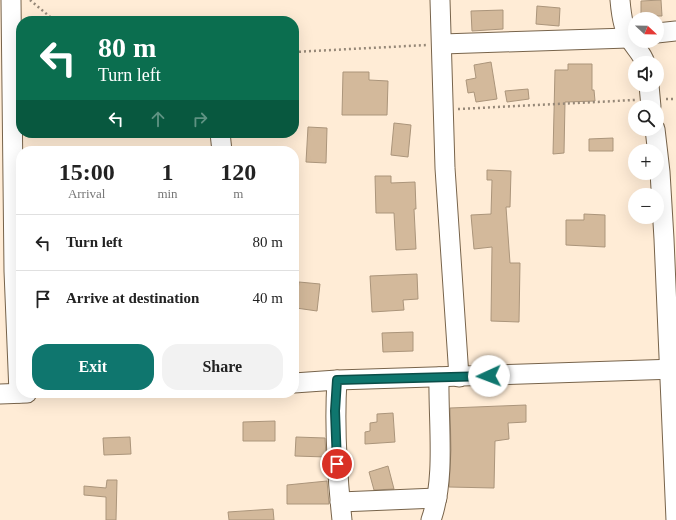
<!DOCTYPE html>
<meta charset="utf-8">
<style>
:root{--surface:#fff;--page:#f2f2f2;--text:#222;--muted:#767676;--line:#e0e0e0;--accent:#0f766e}
body{margin:0;font-family:"Times New Roman",serif;background:var(--page);color:var(--text);height:100vh;display:flex;flex-direction:column;font-size:15px;white-space:nowrap}
*{box-sizing:border-box;margin:0}
p{font-size:13px;color:var(--muted)}
.icon{flex:none;width:22px;height:22px;fill:none;stroke:currentColor;stroke-width:2;stroke-linecap:round;stroke-linejoin:round}
.map{position:relative;flex:1;overflow:hidden}
.sheet{position:absolute;left:16px;top:146px;width:283px;height:252px;display:flex;flex-direction:column;background:var(--surface);border-radius:16px;box-shadow:0 4px 16px #0002}
.sheet>*{flex:none}
.guide{position:absolute;left:16px;top:16px;width:283px;height:122px;border-radius:16px;box-shadow:0 4px 16px #0002;background:#0b6e4f;color:#fff;overflow:hidden}
.needle{width:26px;rotate:112deg}
.fabs{position:absolute;left:628px;top:12px;display:grid;gap:8px}
.fabs a{display:grid;place-items:center;width:36px;height:36px;border-radius:50%;background:var(--surface);box-shadow:0 4px 16px #0002;font-size:20px}
.pin{position:absolute;display:grid;place-items:center;width:34px;height:34px;color:#fff;margin:-17px;border:2px solid #fff;border-radius:50%;box-shadow:0 1px 4px #0007}
.me{position:absolute;width:44px;margin:-22px;rotate:268deg;stroke-linejoin:round;filter:drop-shadow(0 0 3px #0008)}
.turn{display:flex;align-items:center;gap:14px;height:84px;padding:0 16px;font-size:18px}
.turn .icon{width:52px;height:52px;stroke-width:2.5}
.turn b{display:block;font-size:28px;line-height:34px}
.lanes{display:flex;align-items:center;height:38px;padding:0 16px;background:#0003;justify-content:center;gap:20px;direction:ltr}
.lanes .off{opacity:.35}
.eta{display:flex;justify-content:space-evenly;align-items:center;height:68px;text-align:center}
.eta b{font-size:24px;font-weight:700;line-height:28px}
.cta{display:flex;gap:8px;margin-top:auto;padding:8px 16px}
.cta a{flex:1;height:46px;border-radius:16px;background:var(--accent);color:#fff;font-size:16px;font-weight:700;line-height:46px;text-align:center}
.cta a+a{background:var(--page);color:var(--text)}
ul{padding:0;list-style:none}
li{display:flex;align-items:center;gap:12px;height:56px;padding:0 16px;border-top:1px solid var(--line)}
li div{flex:1}
li b{display:block;font-size:15px}
li em{font-style:normal}
.map>svg:first-child{display:block}
</style>
<div class="map">
<svg width="676" height="520" viewBox="0 0 676 520">
<rect width="100%" height="100%" fill="#ffecd6"/>
<g fill="#d3b99b" stroke="#ab957b">
<path d="M661,0L662,16H641V1Z"/>
<path d="M537,6L560,8L559,26L536,24Z"/>
<path d="M503,10V29L472,31L471,11Z"/>
<path d="M491,62L497,99L476,102L474,92L468,93L466,80L476,78L474,65Z"/>
<path d="M568,64H592V90H594L595,101L565,102L564,153L553,154L555,70H568Z"/>
<path d="M343,72H369V80L388,81L387,115H342Z"/>
<path d="M528,89L529,99L507,102L505,91Z"/>
<path d="M394,123L411,125L408,157L391,155Z"/>
<path d="M308,127L327,128L326,163L306,162Z"/>
<path d="M613,138V151H589V139Z"/>
<path d="M487,170L511,171L510,207H506L510,263H520L519,322L491,321L492,247L474,249L471,215L491,214L492,180H487Z"/>
<path d="M375,176H391V183L415,182L416,209H414L416,249L396,250L394,213H376Z"/>
<path d="M584,214L605,215V247L566,245V220H584Z"/>
<path d="M417,274L418,299L403,300L404,310L372,312L370,276Z"/>
<path d="M299,282L320,284L317,311L296,308Z"/>
<path d="M413,332V351L383,352L382,333Z"/>
<path d="M526,405V422L508,423L509,439L495,441L494,488L449,487L451,450L450,408Z"/>
<path d="M393,413L395,442L365,444V432L370,431V423L377,422V414Z"/>
<path d="M275,421V441H243V422Z"/>
<path d="M130,437L131,454L104,455L103,438Z"/>
<path d="M296,437L325,438L326,457L295,456Z"/>
<path d="M388,466L394,489L374,490L369,472Z"/>
<path d="M107,480H117L116,520H106V497L84,495V486L106,488Z"/>
<path d="M327,481L329,504H287V485Z"/>
<path d="M273,509L274,520H229L228,512Z"/>
</g>
<g fill="none" stroke-linecap="round" stroke-linejoin="round">
<defs>
<g id="minor">
<path d="M11,0L14,271L19,393"/>
<path d="M440,0L445,168L459,377"/>
<path d="M620,0C621,12 623,30 630,39C635,48 642,53 645,63"/>
<path d="M657,33L676,31"/>
<path d="M442,44L628,38L635,36"/>
<path d="M649,85L651,107"/>
<path d="M655,129L660,172L664,239L676,520"/>
<path d="M220,133L222,151"/>
<path d="M337,380C334,427 337,473 342,520"/>
<path d="M294,383L337,380L676,369"/>
<path d="M0,394L27,393"/>
<path d="M340,502L437,498"/>
<path d="M431,520C446,478 438,422 439,377"/>
</g>
</defs>
<use href="#minor" stroke="#78644b" stroke-width="21"/>
<g stroke="#968878" stroke-width="2.5" stroke-dasharray="2 3" stroke-linecap="butt">
<path d="M30,0L55,21"/>
<path d="M294,52L427,45"/>
<path d="M666,99H676"/>
<path d="M458,109L635,100"/>
</g>
<use href="#minor" stroke="#fff" stroke-width="19"/>
</g>
<g fill="none" stroke-linecap="round" stroke-linejoin="round">
<defs>
<path id="route" d="M337,464L335,411L337,380L489,376"/>
</defs>
<use href="#route" stroke="#0a4d48" stroke-width="10"/>
<use href="#route" stroke="#0f766e" stroke-width="7"/>
</g>
</svg>
<div class="fabs">
<a><svg class="needle" viewBox="-14 -14 28 28"><path d="M0-13l5 13h-10z" fill="#e53935"/><path d="M0 13l5-13h-10z" fill="#767676"/></svg></a>
<a><svg class="icon" aria-label="sound" viewBox="0 0 24 24"><path d="M4 9h4l5-4v14l-5-4H4zM17 9q2 3 0 6"/></svg></a>
<a><svg class="icon" aria-label="search" viewBox="0 0 24 24"><circle cx="10" cy="10" r="6"/><path d="M15 15l6 6"/></svg></a>
<a>+</a>
<a>−</a>
</div>
<div class="pin" style="left:337px;top:464px;background:#d93025"><svg class="icon" aria-label="arrive" viewBox="0 0 24 24"><path d="M6 21V4h12l-3 4 3 4H6"/></svg></div>
<svg class="me" style="left:489px;top:376px" viewBox="-20 -20 40 40"><circle r="19" fill="#fff"/><path d="M0-13L10 11 0 6-10 11z" fill="#0f766e"/></svg>
<div class="guide">
<div class="turn"><svg class="icon" aria-label="left" viewBox="0 0 24 24"><path d="M17 20v-9H6M10 6l-5 5 5 5"/></svg><div><b>80 m</b>Turn left</div></div>
<div class="lanes"><svg class="icon" aria-label="left" viewBox="0 0 24 24"><path d="M17 20v-9H6M10 6l-5 5 5 5"/></svg><svg class="icon off" aria-label="ahead" viewBox="0 0 24 24"><path d="M12 20V5M6 11l6-6 6 6"/></svg><svg class="icon off" aria-label="right" viewBox="0 0 24 24"><path d="M7 20v-9h11M14 6l5 5-5 5"/></svg></div>
</div>
<section class="sheet">
<div class="eta">
<div><b>15:00</b><p>Arrival</p></div>
<div><b>1</b><p>min</p></div>
<div><b>120</b><p>m</p></div>
</div>
<ul>
<li><svg class="icon" aria-label="left" viewBox="0 0 24 24"><path d="M17 20v-9H6M10 6l-5 5 5 5"/></svg><div><b>Turn left</b></div><em>80 m</em></li>
<li><svg class="icon" aria-label="arrive" viewBox="0 0 24 24"><path d="M6 21V4h12l-3 4 3 4H6"/></svg><div><b>Arrive at destination</b></div><em>40 m</em></li>
</ul>
<div class="cta"><a>Exit</a><a>Share</a></div>
</section>
</div>
